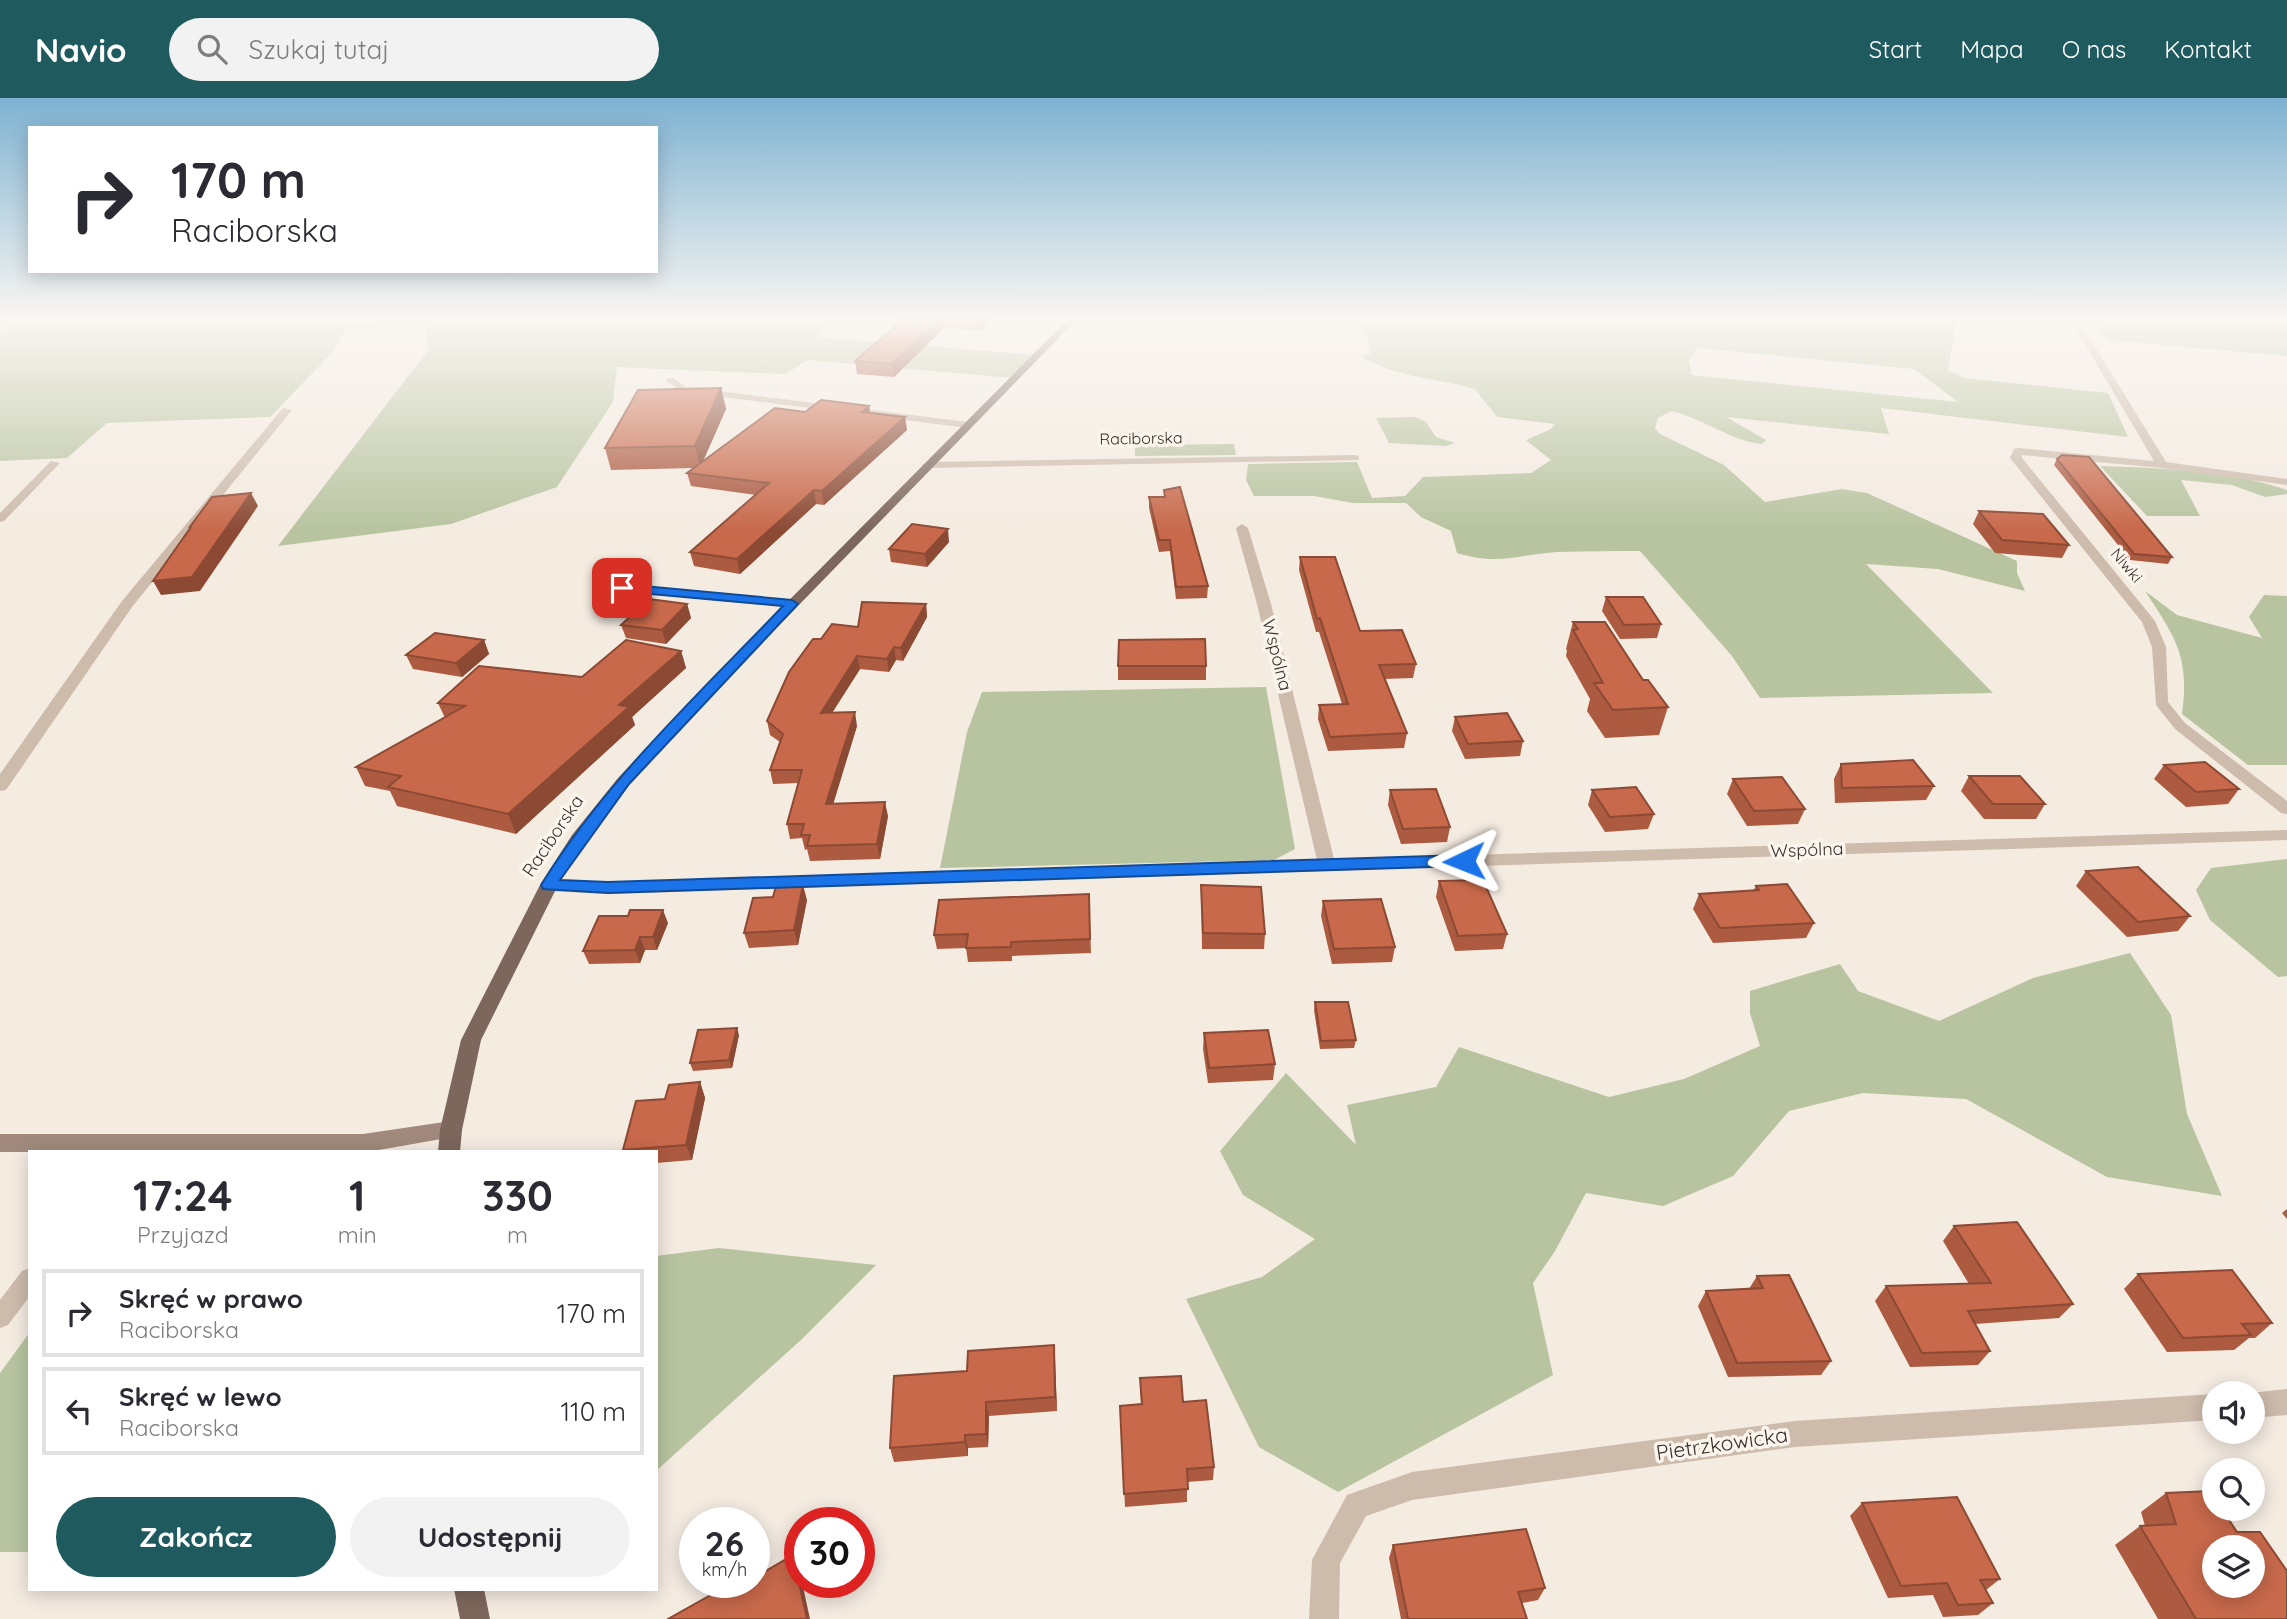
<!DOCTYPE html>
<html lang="pl">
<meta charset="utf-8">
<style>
:root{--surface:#fff;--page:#f2f2f3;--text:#2b2b33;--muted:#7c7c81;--line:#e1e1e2;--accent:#1f5a5e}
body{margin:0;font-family:Quicksand,sans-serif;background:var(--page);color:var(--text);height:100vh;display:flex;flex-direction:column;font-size:26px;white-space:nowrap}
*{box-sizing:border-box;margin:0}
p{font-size:23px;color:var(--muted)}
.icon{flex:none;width:38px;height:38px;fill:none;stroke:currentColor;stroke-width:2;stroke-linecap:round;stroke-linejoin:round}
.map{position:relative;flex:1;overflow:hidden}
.side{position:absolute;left:28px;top:1052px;width:630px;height:441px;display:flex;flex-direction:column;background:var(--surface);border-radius:0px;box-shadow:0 4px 18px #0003}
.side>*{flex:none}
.hud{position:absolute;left:28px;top:28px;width:630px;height:147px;border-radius:0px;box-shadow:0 4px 18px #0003;background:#fff;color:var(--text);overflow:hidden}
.fabs{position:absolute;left:2202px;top:1283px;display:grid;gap:14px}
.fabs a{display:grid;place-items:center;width:63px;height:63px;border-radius:50%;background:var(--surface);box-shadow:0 4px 18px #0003;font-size:35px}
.speed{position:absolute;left:679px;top:1409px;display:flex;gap:14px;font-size:35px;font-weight:700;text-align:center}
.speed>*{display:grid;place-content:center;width:91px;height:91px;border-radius:50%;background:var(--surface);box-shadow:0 4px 18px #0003;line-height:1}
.speed small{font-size:18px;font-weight:400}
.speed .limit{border:10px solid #d22;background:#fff;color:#111}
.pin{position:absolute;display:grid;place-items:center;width:60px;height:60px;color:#fff;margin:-30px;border-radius:14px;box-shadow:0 4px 10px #0006}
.me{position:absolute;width:77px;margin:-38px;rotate:268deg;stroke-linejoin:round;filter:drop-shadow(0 0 5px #0008)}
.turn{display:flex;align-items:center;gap:24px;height:147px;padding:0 28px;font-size:32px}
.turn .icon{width:91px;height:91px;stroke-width:2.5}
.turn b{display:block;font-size:49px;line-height:60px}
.eta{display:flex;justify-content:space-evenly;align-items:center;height:119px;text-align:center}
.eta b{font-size:42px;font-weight:700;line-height:49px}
.primary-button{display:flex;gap:14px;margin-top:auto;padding:14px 28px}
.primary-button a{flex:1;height:80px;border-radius:42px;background:var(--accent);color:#fff;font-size:28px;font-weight:700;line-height:80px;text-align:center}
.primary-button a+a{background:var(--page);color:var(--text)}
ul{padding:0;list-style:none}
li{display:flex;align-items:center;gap:21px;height:88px;margin:0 14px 10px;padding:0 14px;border:4px solid var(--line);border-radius:0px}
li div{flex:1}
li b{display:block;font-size:26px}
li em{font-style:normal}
header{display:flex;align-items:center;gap:42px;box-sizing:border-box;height:98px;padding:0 35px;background:var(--accent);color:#fff}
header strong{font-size:33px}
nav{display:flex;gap:38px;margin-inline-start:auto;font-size:24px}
.search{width:490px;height:63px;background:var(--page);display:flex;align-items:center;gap:18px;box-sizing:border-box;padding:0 24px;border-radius:38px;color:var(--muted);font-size:26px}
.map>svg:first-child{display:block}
</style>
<header>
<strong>Navio</strong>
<div class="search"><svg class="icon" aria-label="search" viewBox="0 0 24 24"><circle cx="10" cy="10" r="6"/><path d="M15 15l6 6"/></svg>Szukaj tutaj</div>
<nav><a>Start</a><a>Mapa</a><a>O nas</a><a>Kontakt</a></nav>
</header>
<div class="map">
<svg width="2287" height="1521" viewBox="0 0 2287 1521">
<rect width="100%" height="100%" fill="#f4ebe1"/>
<g fill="#b8c4a0" fill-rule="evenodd">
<path d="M23,221H858L839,223L815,239L1037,257L1014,280L808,262L785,276L617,269L613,304L557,389L451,426L278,448L429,251L424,228L346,231L334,253L270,319L107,325L67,360L0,363V233Z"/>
<path d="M1359,221H1957L1948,272L1964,280L2108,295L2128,339L1881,310L1889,336L1726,319L1766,342L1762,346C1730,343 1703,320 1671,313L1658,320L1655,330L1660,336L1724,367L1765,404L1842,391L1867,395L2017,463V475L2025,493L1938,471L1866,466L1993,595L1760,600L1732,558L1640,453C1613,453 1586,453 1559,454C1518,456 1500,468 1457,455L1451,433L1421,419L1406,405H1353L1314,398H1254L1246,382L1248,366L1357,364L1372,400L1405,398L1423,379L1531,375L1551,362L1526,342L1551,331L1555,326L1497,319L1475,291C1430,278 1404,282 1360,258L1370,256L1367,238L1360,231ZM1698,250L1914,271L1958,304L1692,277L1689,263Z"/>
<path d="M2091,221H2287V258L2107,242Z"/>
<path d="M1415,319L1426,324L1436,339L1455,345L1446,348L1389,345L1376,320Z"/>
<path d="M1234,346L1236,357L1135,358V347Z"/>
<path d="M2100,368C2162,370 2228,372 2287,392V396L2265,399L2232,387L2181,382L2200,418H2147Z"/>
<path d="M2145,493L2177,517L2262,540L2249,519L2264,497L2287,498V667H2248L2182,616C2190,558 2175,539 2145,493Z"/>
<path d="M1266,589L1295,751L1274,762L940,770L967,634L982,594Z"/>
<path d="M2287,761V878L2278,879L2210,822L2196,792L2211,770Z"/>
<path d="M2130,855L2171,917L2187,1016L2222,1098L2107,1079L1966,1001L1863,995L1789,1013L1733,1078L1663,1108L1586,1095L1555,1153L1533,1185L1553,1277L1338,1394L1259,1349L1186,1201L1262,1179L1315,1141L1243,1097L1220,1053L1286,975L1356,1047L1347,1007L1436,989L1459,949L1609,999L1684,981L1760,948L1750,915V893L1840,866L1858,893L1939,923L2033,880Z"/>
<path d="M719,1150L876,1167L802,1241L656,1373V1158Z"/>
<path d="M30,1234V1454H0V1275Z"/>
</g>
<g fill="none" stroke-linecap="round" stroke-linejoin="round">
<g fill="#cdbbac" fill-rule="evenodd">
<path d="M667,280H673L685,289L968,324L973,327L968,330L683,294L667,284Z"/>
<path d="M51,363L60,365L4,423L0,424V415Z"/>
<path d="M622,486L792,502L798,506L792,510L618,493V487Z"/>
<path d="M30,1170V1198L8,1227L0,1230V1202L22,1173Z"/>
</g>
<g fill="#cdbbac" fill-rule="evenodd">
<path d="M2070,221H2078L2166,364L2287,381V387L2162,370L2022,357V360L2155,523L2166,549L2168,604L2185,625L2287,703V716L2281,715L2175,631L2156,607L2152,549L2142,524L2010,360L2014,351L2018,350L2154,363Z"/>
<path d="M283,310L292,312L132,509L6,692L0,693V676L122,503Z"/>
<path d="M1355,357L1359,358V362L928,370L922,367L928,364Z"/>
<path d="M1242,426L1248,430L1271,506L1334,761L2287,732V742L608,796L549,793L540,787L549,781L608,784L1317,762L1257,506L1236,430Z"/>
<path d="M2287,1291V1317L2252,1320V1295H2250Z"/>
<path d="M2214,1296V1322L1795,1349L1412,1402L1366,1418L1340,1465L1339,1521H1309L1312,1462L1347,1397L1412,1374L1795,1323Z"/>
</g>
<path fill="#a18a7d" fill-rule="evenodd" d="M451,1023L459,1026L462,1032L459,1038L367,1054H0V1036H363Z"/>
<g fill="#7d675c" fill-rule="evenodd">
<path d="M1068,221H1077L723,585L630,686L584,744L558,787L481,942L462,1032L460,1054H438L440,1032L461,942L540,787L572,737L618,680L713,579Z"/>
<path d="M454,1491H484L490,1521H460Z"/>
</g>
</g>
<g fill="#ac5a40">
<path d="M898,221H993L980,233L945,229L894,279L857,276L855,263L899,225Z"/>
<path d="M721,290L726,311L703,363L805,314L869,308L870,315L907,332L824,407L816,406L740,476L694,468L690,454L756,397L691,388L687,375L693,370L611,372L605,350Z"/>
<path d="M2057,361L2172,459L2168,466L2130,462L2054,367Z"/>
<path d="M1164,392L1208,488L1207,500L1176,501L1170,453L1159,454L1149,410V399H1164Z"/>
<path d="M1979,413L2069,447L2062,460L1995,455L1973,426Z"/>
<path d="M949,444L927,469L891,464L889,451Z"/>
<path d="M1300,459L1360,533L1416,566L1413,580L1384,581L1407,635L1404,650L1328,653L1318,621L1319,607L1342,606L1319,534H1316L1299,472Z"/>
<path d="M1606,499L1661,526L1657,540L1620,541L1602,513Z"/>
<path d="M687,506L691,520L666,546L626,540L621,527Z"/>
<path d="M926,506L927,519L903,563L896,562L889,574L860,571L832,615L857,628L833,705L888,718L880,761L810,763L807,751L805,752L802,740L790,741L787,726L798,685L773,686L770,672L780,644L770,637L767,623L821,541Z"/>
<path d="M1573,524L1643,582L1668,609L1659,637L1605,640L1587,613L1590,601L1566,558L1567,552L1566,551Z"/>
<path d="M484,542L489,556L462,579L413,571L406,557Z"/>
<path d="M681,553L686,570L632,619L635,627L516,736L397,708L390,693L365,688L356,669L445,620L438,605L582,579Z"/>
<rect x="1118" y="568" width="88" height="14"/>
<path d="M1455,619L1523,643L1520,658L1465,661L1452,633Z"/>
<path d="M1841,666L1934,688L1926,702L1835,705L1834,681Z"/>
<path d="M2164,667L2239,691L2228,706L2186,709L2154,681Z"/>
<path d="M1969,678L2045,706L2036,721H1984L1961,693Z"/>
<path d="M1733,681L1805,711L1798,726L1747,728L1727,696Z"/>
<path d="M1390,692L1450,729L1447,744L1401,746L1388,707Z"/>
<path d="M1592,692L1654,716L1648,731L1605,734L1588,707Z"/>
<path d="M2086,773L2190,818L2178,833L2127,839L2076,788Z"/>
<path d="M1439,783L1507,836L1503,851L1455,853L1436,799Z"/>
<path d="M1201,787L1265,836L1264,851H1202Z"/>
<path d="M1756,788L1814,825L1806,840L1713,845L1693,811L1699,796L1753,793Z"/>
<path d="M1089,796L1091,855L1012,858V863L968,864L966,850L937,851L934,837Z"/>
<path d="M807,802L798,847L749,850L744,835Z"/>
<path d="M1323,803L1395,849L1392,864L1332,866L1321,818Z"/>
<path d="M668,825L657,852H645L640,865L589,866L583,853Z"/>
<path d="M1315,904L1356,942L1354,950L1320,951L1314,912Z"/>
<path d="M1204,935L1275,966L1273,982L1208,985L1203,951Z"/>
<path d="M739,937L732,970L693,973L690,965Z"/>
<path d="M700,984L705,1000L692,1062L656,1065V1054H624L623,1052L665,1001Z"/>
<path d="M2287,1111V1121L2282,1115Z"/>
<path d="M1954,1128L2073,1206L2059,1220L1975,1226L1990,1253L1978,1267L1910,1269L1875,1203L1886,1188L1969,1186L1943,1143Z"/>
<path d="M2138,1176L2272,1225L2255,1240H2249L2234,1252L2167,1254L2124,1191Z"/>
<path d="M1757,1178L1831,1263L1821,1277L1728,1279L1698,1208L1706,1193L1749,1191Z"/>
<path d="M1054,1247L1057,1313L989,1318L988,1349L968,1350V1358L894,1364L890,1350L967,1273Z"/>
<path d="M1140,1280L1183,1304L1214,1369L1213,1382L1187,1384V1404L1125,1409L1120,1308L1141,1306Z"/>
<path d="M2166,1395L2237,1434L2287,1521H2158L2115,1447L2140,1428H2145L2141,1414Z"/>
<path d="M1862,1405L2000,1481L1986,1492L1993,1505L1978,1517L1943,1519L1933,1497L1888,1500L1850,1418Z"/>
<path d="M1393,1447L1545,1490L1538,1502L1522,1505L1527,1521H1401L1389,1460Z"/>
</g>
<g fill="#8c4a34">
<path d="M940,221H945V229L894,279L892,266Z"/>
<path d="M979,221H993L980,233Z"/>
<path d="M721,290L726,311L700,370L695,348Z"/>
<path d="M869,308L871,320L862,314Z"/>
<path d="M905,319L907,332L824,407L822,393Z"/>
<path d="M814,392L816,406L740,476L737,461Z"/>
<path d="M251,395L258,408L200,493L161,497L153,483Z"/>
<path d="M948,431L949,444L927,469L925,456Z"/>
<path d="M687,506L691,520L666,546L662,532Z"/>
<path d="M926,506L927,519L903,563L901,550Z"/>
<path d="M484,542L489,556L462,579L456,565Z"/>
<path d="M894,549L896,562L889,574L887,561Z"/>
<path d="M681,553L686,570L632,619L635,627L516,736L508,716L619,607Z"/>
<path d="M857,558L860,571L823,629L821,615Z"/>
<path d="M855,614L857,628L829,720L826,706Z"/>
<path d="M885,704L888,718L880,761L877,746Z"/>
<path d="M803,787L807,802L798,847L794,832Z"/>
<path d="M663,812L668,825L657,852L653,839Z"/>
<path d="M640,839L645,852L640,865L635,852Z"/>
<path d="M737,930L739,937L732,970L729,962Z"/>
<path d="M700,984L705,1000L692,1062L686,1047Z"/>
<path d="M1054,1247L1055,1261L1057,1313L1055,1299Z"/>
<path d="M986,1304L989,1318L988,1349L986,1336Z"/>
<path d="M965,1337L968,1350V1358L965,1344Z"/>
<path d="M793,1457L799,1470L800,1484H802L810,1521H807Z"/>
</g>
<g fill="#c8694b" stroke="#8c4a34" stroke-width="2" fill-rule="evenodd">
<path d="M904,221H940L892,266L855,263Z"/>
<path d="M721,290L695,348L605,350L638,292Z"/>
<path d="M821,302L869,308L862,314L905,319L822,393L814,392L737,461L690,454L769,385L687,375L775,310L805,314Z"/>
<path d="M2062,357L2089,359L2172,459L2134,456L2057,361Z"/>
<path d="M1180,389L1208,488L1176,489L1170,442H1159L1149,399H1165L1164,392Z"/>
<path d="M251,395L192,479L153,483L191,429L189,430L212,399Z"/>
<path d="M1979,413L2043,416L2069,447L2002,442Z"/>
<path d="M912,426L948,431L925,456L889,451Z"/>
<path d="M1300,459H1335L1360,533L1402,532L1416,566L1379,567L1407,635L1330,639L1319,607L1348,606L1320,520L1317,521Z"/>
<path d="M1606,499H1643L1661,526L1624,527Z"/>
<path d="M649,501L687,506L662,532L621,527Z"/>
<path d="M862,504L926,506L901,550L894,549L887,561L857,558L821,615L855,614L826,706L885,704L877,746L807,748L810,737H801L804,726H787L802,672H770L783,636L767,623L789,574L813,541H821L832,526L858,529Z"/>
<path d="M1573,524H1605L1643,582H1648L1668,609L1613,612L1594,585H1603L1573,532L1578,531Z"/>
<path d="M435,535L484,542L456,565L406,557Z"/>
<path d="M1205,541L1206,568H1118L1119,542Z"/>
<path d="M626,542L681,553L619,607L629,609L508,716L388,689L401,678L356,669L465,608L438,605L479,568L582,579Z"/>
<path d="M1507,615L1523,643L1468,646L1455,619Z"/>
<path d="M1913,662L1934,688L1842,690L1841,666Z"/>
<path d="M2205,664L2239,691L2196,694L2164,667Z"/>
<path d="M1969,678H2020L2045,706H1993Z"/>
<path d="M1782,679L1805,711L1754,713L1733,681Z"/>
<path d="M1636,689L1654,716L1610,719L1592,692Z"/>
<path d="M1436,691L1450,729L1403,731L1390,692Z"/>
<path d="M2138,769L2190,818L2138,824L2086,773Z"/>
<path d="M1483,782L1507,836L1458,838L1439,783Z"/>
<path d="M1787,786L1814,825L1720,830L1699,796L1759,792L1756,788Z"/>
<path d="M803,787L794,832L744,835L753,800L773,799L776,788Z"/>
<path d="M1201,787L1261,789L1265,836L1203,835Z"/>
<path d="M1089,796L1090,841L1011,844V849L966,850L968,836L934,837L939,802Z"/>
<path d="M1381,801L1395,849L1334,851L1323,803Z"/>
<path d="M630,812H663L653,839H640L635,852L583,853L599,818H628Z"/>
<path d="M1315,904H1348L1356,942L1321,943Z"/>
<path d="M737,930L729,962L690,965L698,932Z"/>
<path d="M1268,932L1275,966L1209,970L1204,935Z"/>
<path d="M700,984L686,1047L623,1052L636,1003L665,1001L669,987Z"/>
<path d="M2017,1124L2073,1206L1968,1213L1990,1253L1922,1255L1886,1188L1991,1185L1954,1128Z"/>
<path d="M2232,1172L2272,1225L2242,1226L2251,1237L2183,1240L2138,1176Z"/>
<path d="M1789,1177L1831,1263L1737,1265L1706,1193L1763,1190L1757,1178Z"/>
<path d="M1054,1247L1055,1299L986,1304V1336L965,1337V1344L890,1350L894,1278L967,1273L968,1253Z"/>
<path d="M1181,1278L1183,1304L1206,1302L1214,1369L1187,1371L1188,1391L1124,1396L1120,1308L1142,1306L1140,1280Z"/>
<path d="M2210,1393L2214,1400V1410H2221L2237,1434H2260L2287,1473V1521H2196L2140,1428L2176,1426L2166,1395ZM2214,1449H2252V1488H2214Z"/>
<path d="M1957,1399L2000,1481L1980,1482L1993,1505L1958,1507L1947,1485L1901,1488L1862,1405Z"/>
<path d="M1526,1431L1545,1490L1518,1494L1527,1521H1408L1393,1447Z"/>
<path d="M793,1457L807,1521H668L734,1484H754V1480Z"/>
</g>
<linearGradient id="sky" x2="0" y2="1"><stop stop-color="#7eb2d2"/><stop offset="0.51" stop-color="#faf6f2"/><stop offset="1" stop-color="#faf6f2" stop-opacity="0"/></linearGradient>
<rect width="2287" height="433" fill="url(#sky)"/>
<path fill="#1a73e8" stroke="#114b97" stroke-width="2" d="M622,486L792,502L798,506L629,686L560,782L608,784L1464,757L1472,763L1464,768L608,795L543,791L541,787C606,682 698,597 783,508L618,493L616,490Z"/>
<g text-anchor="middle" stroke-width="7" stroke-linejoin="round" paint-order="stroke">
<g font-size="16" fill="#3b302b" stroke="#fbf5ee">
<text transform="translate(1141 340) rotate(-1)" y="6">Raciborska</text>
<text transform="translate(2127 467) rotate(50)" y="6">Niwki</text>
</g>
<g font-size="18" fill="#3b302b" stroke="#fbf5ee">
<text transform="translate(1277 557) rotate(76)" y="6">Wspólna</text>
<text transform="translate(553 738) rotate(-56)" y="6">Raciborska</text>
<text transform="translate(1807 752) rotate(-2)" y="6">Wspólna</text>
</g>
<g font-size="21" fill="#3b302b" stroke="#fbf5ee">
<text transform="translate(1722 1346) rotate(-8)" y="7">Pietrzkowicka</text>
</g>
</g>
</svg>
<div class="fabs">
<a><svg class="icon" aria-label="sound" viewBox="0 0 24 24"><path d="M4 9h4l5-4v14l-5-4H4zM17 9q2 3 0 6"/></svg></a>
<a><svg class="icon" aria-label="search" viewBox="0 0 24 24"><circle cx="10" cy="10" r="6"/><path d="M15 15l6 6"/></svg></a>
<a><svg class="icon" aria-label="layers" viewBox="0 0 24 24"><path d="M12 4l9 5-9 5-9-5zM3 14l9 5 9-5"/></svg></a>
</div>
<div class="speed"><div>26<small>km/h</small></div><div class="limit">30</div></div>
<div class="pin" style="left:622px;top:490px;background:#d93025"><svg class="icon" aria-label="arrive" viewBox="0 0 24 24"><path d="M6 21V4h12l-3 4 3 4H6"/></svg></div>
<svg class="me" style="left:1464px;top:763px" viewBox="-20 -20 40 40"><path d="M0-17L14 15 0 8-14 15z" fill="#1a73e8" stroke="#fff" stroke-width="4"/></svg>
<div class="hud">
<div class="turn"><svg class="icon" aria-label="right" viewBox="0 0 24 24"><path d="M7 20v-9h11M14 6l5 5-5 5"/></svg><div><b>170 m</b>Raciborska</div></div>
</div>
<section class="side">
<div class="eta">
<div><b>17:24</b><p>Przyjazd</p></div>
<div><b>1</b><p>min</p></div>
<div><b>330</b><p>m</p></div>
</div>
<ul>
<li><svg class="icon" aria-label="right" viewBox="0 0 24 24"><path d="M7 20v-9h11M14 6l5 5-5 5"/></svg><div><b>Skręć w prawo</b><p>Raciborska</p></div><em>170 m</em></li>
<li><svg class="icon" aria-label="left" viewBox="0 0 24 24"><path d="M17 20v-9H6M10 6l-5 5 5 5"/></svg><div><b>Skręć w lewo</b><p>Raciborska</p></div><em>110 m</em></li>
</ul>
<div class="primary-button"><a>Zakończ</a><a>Udostępnij</a></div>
</section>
</div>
